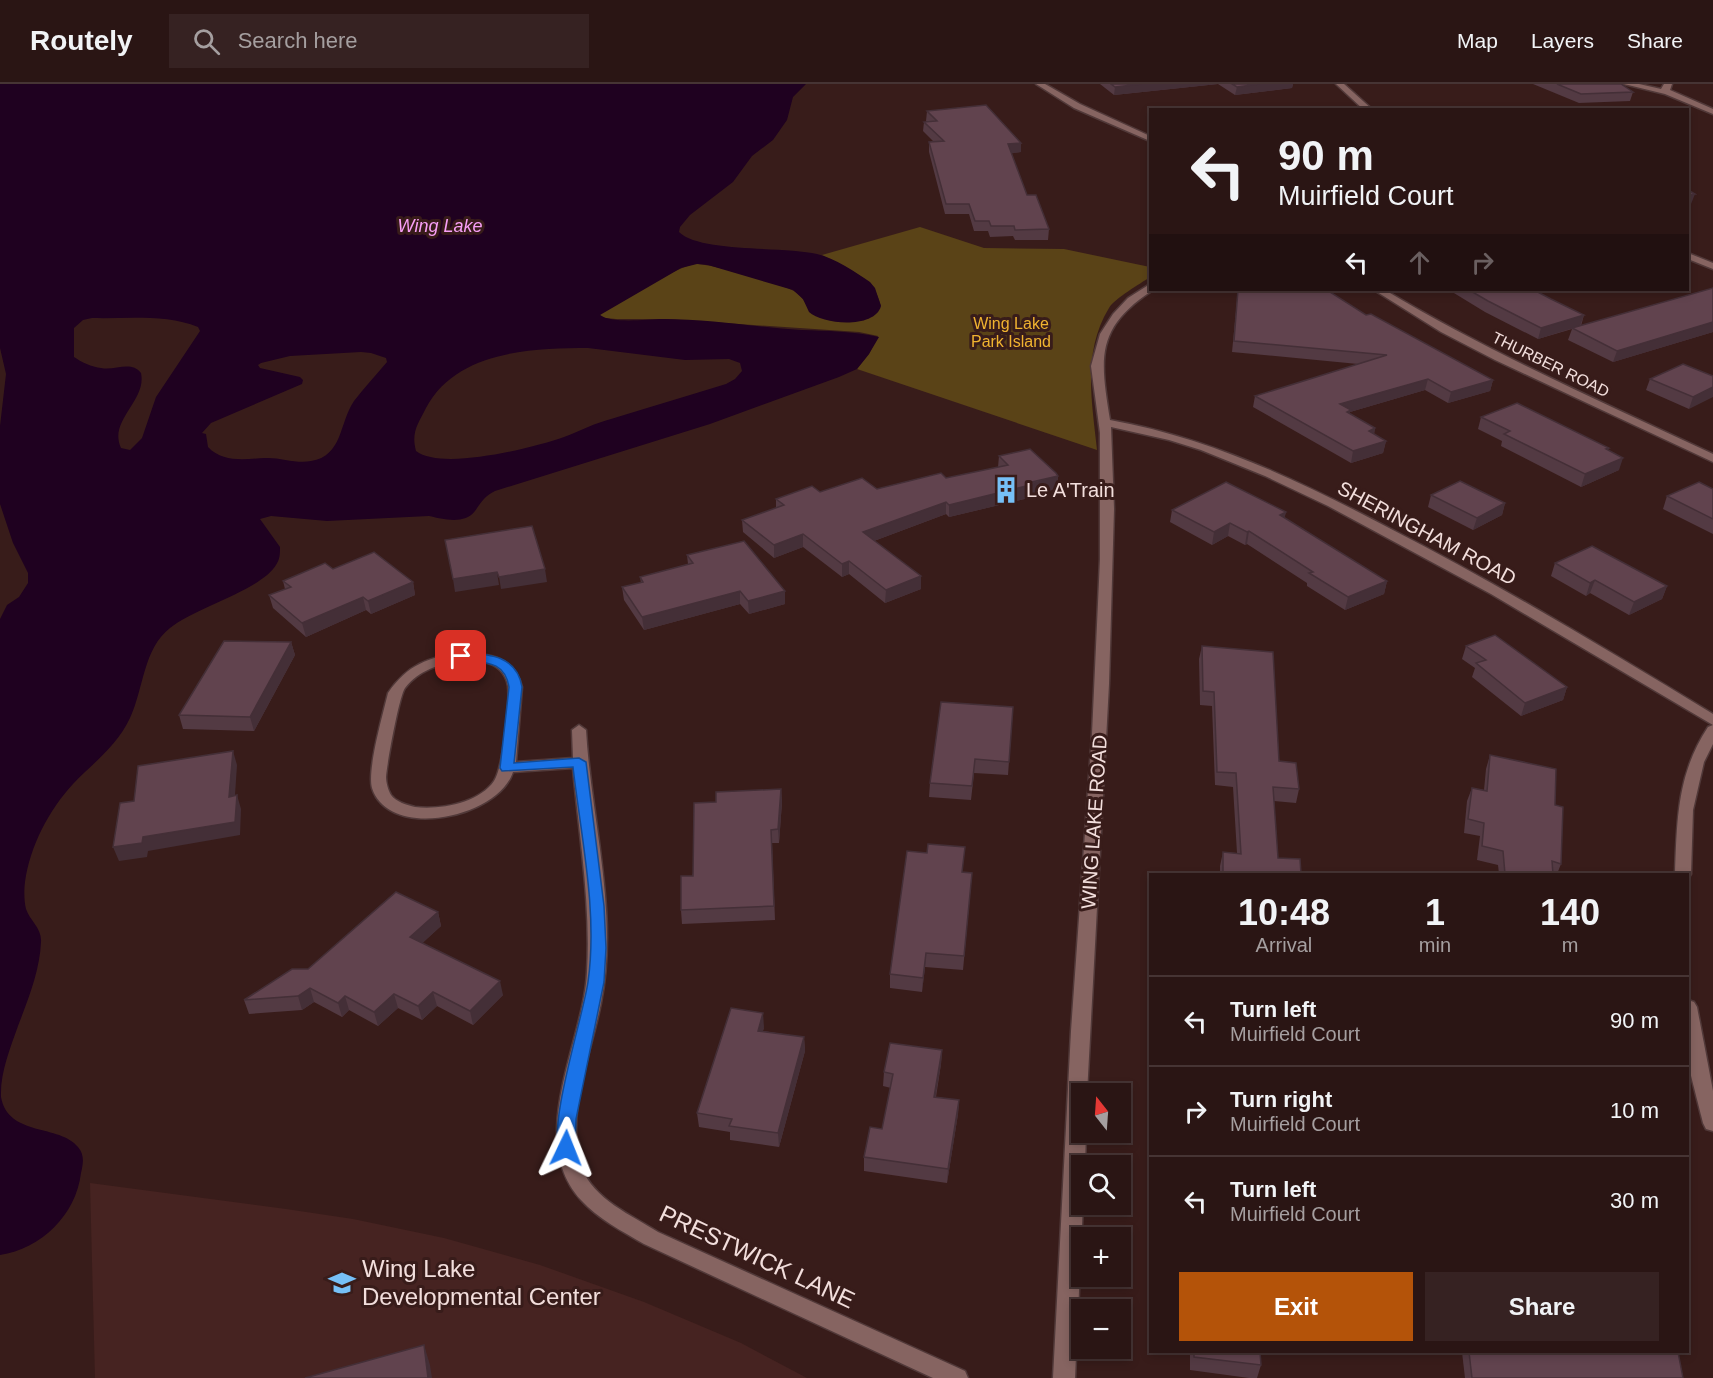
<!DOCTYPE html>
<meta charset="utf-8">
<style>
:root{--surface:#2a1514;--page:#362222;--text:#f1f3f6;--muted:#a59fa0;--line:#463434;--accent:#b45309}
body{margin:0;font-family:Arial,sans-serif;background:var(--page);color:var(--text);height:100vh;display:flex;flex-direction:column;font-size:22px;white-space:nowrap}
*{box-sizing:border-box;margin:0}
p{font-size:20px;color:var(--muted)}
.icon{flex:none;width:33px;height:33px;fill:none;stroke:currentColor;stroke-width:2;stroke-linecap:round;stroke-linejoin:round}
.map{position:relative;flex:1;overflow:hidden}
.details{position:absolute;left:1149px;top:789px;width:540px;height:480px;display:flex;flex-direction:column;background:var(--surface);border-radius:0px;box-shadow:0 3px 9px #0003,0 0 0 2px var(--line)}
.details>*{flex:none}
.banner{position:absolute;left:1149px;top:24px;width:540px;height:183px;border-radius:0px;box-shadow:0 3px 9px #0003,0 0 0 2px var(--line);background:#2a1514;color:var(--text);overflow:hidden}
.needle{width:39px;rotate:343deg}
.controls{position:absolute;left:1071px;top:999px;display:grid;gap:12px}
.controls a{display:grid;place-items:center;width:60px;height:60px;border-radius:0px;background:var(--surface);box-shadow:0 3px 9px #0003,0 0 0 2px var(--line);font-size:30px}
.pin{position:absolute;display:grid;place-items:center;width:51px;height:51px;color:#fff;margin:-26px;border-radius:12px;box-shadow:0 3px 9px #0006}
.me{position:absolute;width:66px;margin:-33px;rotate:2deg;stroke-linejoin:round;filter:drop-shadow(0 0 4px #0008)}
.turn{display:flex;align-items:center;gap:21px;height:126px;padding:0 30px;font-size:27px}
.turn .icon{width:78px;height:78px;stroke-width:2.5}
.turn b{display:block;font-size:42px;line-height:51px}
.lanes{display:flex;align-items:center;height:57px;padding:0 30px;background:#0003;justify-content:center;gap:30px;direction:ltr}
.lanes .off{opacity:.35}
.eta{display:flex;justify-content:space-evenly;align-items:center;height:102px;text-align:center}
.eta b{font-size:36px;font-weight:700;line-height:42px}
.action{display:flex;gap:12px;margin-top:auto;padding:12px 30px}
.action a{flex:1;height:69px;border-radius:0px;background:var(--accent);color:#fff;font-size:24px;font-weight:700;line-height:69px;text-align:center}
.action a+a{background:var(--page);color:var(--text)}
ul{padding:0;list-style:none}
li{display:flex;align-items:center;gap:18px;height:90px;padding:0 30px;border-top:2px solid var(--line)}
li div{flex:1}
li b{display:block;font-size:22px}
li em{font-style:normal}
header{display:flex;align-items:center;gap:36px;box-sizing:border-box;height:84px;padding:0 30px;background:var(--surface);border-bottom:2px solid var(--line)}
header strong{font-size:28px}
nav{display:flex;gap:33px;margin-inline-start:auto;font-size:21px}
.search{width:420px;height:54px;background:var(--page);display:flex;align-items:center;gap:15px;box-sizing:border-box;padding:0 21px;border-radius:0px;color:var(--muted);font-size:22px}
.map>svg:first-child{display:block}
</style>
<header>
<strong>Routely</strong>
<div class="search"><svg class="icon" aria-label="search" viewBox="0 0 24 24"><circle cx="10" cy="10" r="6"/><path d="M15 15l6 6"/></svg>Search here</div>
<nav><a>Map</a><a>Layers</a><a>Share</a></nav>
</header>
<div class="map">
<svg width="1713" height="1294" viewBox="0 0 1713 1294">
<rect width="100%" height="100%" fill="#381c1a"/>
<path fill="#462321" d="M90,1099L286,1125L353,1135L444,1154L540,1181L644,1218L741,1259L807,1294H95Z"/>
<path fill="#5a4317" d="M920,143L984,164L1064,165L1150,183V193C1140,200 1115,214 1109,224C1082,268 1092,318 1097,366L857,285L869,270L878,252L859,248L665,235H616L605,234L600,231C610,219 679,183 694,180C707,178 787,201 797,209C802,213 805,218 808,224L881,222C874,192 847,185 822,171Z"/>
<path fill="#1f0120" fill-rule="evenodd" d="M0,0H806L793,13L787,36L773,56L752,72L733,98L690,131L680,143L679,148C700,169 785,162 817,170C835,174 855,188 870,198L875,204L881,222C875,245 823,241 809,228L803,215L793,206L708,181L697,180L681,184L600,231C612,240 648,235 663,235C709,235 755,243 801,246C827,247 853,247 879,253L869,270L857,285L839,293L710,340L495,407C484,413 482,417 475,427C465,441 442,435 429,432L327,437L271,432L260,435L280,463C280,470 280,475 276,481C261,506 196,523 170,544C143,565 144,604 130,634C117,662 93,679 73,700C49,726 30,762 25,798C24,806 24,817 26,825C30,837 42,844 41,858C40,886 28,916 18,942C10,965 0,989 1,1013C8,1053 60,1040 78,1063C85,1071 83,1080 81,1089C76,1131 41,1165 0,1171V535L7,521L19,513L28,499V489L13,459L0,420V342L6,290L0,264ZM92,234C126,235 166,230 198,243L200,247L156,313L142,354L130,366L121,364C108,336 147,317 141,289C131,276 115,287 101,284C92,283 81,278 74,273V244L83,236ZM588,264L685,276L729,275L740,279L742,287L735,295L726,300C688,312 649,323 611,335C595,339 580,347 564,353C533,364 442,387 416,367C411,348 418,340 426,324C456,267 532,264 588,264ZM361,268L371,269L386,274L387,278C376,291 364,304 354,317C339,339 343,372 311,377C296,380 280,373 265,374C245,375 223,379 208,363L206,350L202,349L211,339L302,300L303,296L300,293L260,284L258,281L261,279L290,272Z"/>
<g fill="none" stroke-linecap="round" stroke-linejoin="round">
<defs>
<g id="street">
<path d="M1036,0H1045L1080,20L1150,52V57L1074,24Z"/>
<path d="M1336,0H1344L1373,26H1364Z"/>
<path d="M1624,0H1639L1661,5L1664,0H1672L1670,6L1713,25V30L1665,10Z"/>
<path d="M1688,169L1713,179V185L1688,175Z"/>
<path d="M1150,200V206H1153C1095,244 1100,274 1110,336C1210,354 1300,397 1389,444C1500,501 1606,565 1713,630V641L1491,510L1328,422L1265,392L1201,366L1169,356L1111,343L1114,425L1109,600L1087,1010H1082V1048H1086L1085,1082H1082V1120H1083L1075,1294H1053L1071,947L1092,650L1100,475V349L1091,282L1100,250L1113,230L1128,214Z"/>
<path d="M1374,206H1385C1490,269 1602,318 1713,370V378L1495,276L1441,248Z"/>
<path d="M461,568C489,570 514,572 522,603L516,678L573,674L572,646L579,641L586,646C591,735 619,829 601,919C591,971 564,1031 582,1084C593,1115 633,1132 658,1148L965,1287L968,1294H933L644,1160C622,1147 598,1135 581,1116C525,1055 584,957 587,888C591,819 579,752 573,684L513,688C498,734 389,757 372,704C367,686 383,630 388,609C408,580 428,574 461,568ZM461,576C474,577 490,576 500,586C504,590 507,596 508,602C510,618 503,684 494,697C479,719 440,726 415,723C407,721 396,718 391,711C388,706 386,698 386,693C387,679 399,613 405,604C419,586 440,580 461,576Z"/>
<path d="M1713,641V660L1704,678L1693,726L1691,790L1688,795V790H1675C1677,736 1677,690 1708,643Z"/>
<path d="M1688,916L1694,918L1697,923L1713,1007V1047L1706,1045L1703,1039L1688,980Z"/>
</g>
</defs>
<use href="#street" stroke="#513939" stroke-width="3"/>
<use href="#street" fill="#866461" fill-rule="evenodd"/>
</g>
<g fill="#533a43">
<path d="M1100,0H1293L1292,4L1235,11L1218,0L1114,11Z"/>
<path d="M1533,0H1621L1633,8L1630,17L1579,19Z"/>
<path d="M927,27L1021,59V68L1011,69L1027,111L1049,145L1048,156H1015L1013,152L990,153L988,147H974L969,130H945L929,68V58H934L923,47L924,38H927L926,37Z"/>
<path d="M1713,204V248L1613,278L1568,256L1572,245L1538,255L1485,228L1449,206H1534L1551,215L1584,231L1581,242Z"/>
<path d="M1238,206L1366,231L1493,296L1490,307L1448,319L1425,306L1350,328V330L1375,344L1374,350L1386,357L1383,369L1351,379L1253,323L1255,312L1358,280L1232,268Z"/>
<path d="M1713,292L1689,325L1646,306L1650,295Z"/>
<path d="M1481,333L1609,364L1608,366L1619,386L1581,403L1501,362L1502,357L1478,345Z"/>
<path d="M999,372L1058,392L1057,405L1033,410V413L949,433L946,430L874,457L921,492V505L885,519L849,490L842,493L803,463L774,474L743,448L742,436L776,424V415L820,408L877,405L946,394L998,383Z"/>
<path d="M1713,405V450L1663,425L1667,412Z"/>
<path d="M1431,411L1505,419L1502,431L1473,446L1428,423Z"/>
<path d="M1172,426L1286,428L1284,434L1387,497L1384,510L1345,526L1307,502V499L1247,460L1245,461L1228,452L1212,461L1170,438Z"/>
<path d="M687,471L785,520L749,530L740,520L644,546L624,516L622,503L641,499L640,493L688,480Z"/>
<path d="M1555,479L1667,502L1662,515L1629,531L1590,509L1586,512L1551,492Z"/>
<path d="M333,485L413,498L415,511L371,530L366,526L306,553L273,524L269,511L285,505L283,497Z"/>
<path d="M291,558L295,571L254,647L183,645L179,631Z"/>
<path d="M1202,562L1299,705L1296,719L1274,717L1278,774L1301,790H1220V782L1223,768L1237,769L1233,703L1215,701L1212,622L1200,621L1199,575Z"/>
<path d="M1466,562L1567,603L1563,616L1521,632L1472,593L1475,584L1462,575Z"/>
<path d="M1013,623L1008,691L974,689L971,716L929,713L930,699Z"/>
<path d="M1490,671L1555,721L1561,780L1557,790H1499L1498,781L1477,776L1480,752L1464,749L1467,717L1472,704L1484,706L1486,685Z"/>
<path d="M781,705L782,718L779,759H772L775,836L682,840L681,826L716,718Z"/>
<path d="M963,788L972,789L963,886L925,883L922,908L890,904V890Z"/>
<path d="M438,828L441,842L422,859L503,911L473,941L437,922L422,936L398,924L378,942L349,926L342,933L314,918L302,926L249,930L244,916L308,885Z"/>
<path d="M764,943L763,947L804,953L805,967L779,1063L730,1056V1048L699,1043L697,1029Z"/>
<path d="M942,966L941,980L936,1013L959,1016L958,1030L947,1099L864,1087V1073L882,1045L891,1004L883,1002L884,988Z"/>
<path d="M1190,1268H1260L1261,1281L1257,1294H1249L1190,1286Z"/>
<path d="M1462,1268H1678L1683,1294H1465Z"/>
</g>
<g fill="#442f37">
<path d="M1141,0H1218L1114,11L1115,3Z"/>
<path d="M1259,0H1293L1292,4L1235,11L1237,3Z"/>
<path d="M1021,59V68L1007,70L1008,60Z"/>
<path d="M1695,110L1691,120H1688V111Z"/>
<path d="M1584,231L1580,242L1538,255L1541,244Z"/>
<path d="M1713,238V248L1613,278L1617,267Z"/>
<path d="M1428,295L1425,306L1350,328L1348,338L1340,320Z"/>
<path d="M1493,296L1490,307L1448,319L1451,308Z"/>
<path d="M1713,303V313L1689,325L1693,313Z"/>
<path d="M1375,344L1373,356L1369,347Z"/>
<path d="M1386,357L1383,369L1351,379L1353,367Z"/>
<path d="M1623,374L1619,386L1581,403L1585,390Z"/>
<path d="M1058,392L1057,405L1033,410V413L949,433V421Z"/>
<path d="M946,418V430L863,461V448Z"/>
<path d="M1505,419L1502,431L1473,446L1477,434Z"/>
<path d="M1286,428L1283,440L1280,431Z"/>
<path d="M1230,439L1228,452L1212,461L1214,448Z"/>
<path d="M1249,447L1247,460L1245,461L1247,448Z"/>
<path d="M803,450V463L774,474V461Z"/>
<path d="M849,477V490L842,493V480Z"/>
<path d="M545,485L547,498L501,505L499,493Z"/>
<path d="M497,488L499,501L455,508L453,495Z"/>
<path d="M921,492V505L885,519L886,506Z"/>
<path d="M1595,496L1590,509L1586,512L1590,499Z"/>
<path d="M1387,497L1384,510L1345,526L1348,513Z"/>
<path d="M413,498L415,511L371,530L368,517Z"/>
<path d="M1667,502L1662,515L1629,531L1634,518Z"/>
<path d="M740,507V520L644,546L642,533Z"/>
<path d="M785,507V520L749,530L748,517Z"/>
<path d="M363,513L366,526L306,553L302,539Z"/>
<path d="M291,558L295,571L254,647L250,633Z"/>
<path d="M1567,603L1563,616L1521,632L1525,619Z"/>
<path d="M233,667L237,681L234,726L229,713Z"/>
<path d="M781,705L782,718L779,759L778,745Z"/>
<path d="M237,711L241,725L240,751L148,767L147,773L119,777L113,763L143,753Z"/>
<path d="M438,828L441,842L414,867L410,853Z"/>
<path d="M926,869L925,883L922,908L923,894Z"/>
<path d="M500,897L503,911L473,941L470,927Z"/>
<path d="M310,904L314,918L302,926L298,912Z"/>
<path d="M433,908L437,922L422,936L418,922Z"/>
<path d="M394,910L398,924L378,942L374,928Z"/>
<path d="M345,912L349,926L342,933L338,919Z"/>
<path d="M763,929L764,943L759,961L758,947Z"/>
<path d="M804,953L805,967L779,1063L778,1049Z"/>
<path d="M942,966L941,980L933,1027L934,1013Z"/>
<path d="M959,1016L958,1030L947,1099L948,1085Z"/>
<path d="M424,1261L430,1281L432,1294H428Z"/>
</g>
<g fill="#61434e" stroke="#442f37" stroke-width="1.5">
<path d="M1111,0H1141L1115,3Z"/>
<path d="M1232,0H1259L1237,3Z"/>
<path d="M1557,0H1621L1633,8L1581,10Z"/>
<path d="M986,21L1021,59L1008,60L1027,111H1036L1049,145L1015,146L1014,142H991L989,137H975L969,120H946L929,58L944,57L924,38L937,37L927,27Z"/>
<path d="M1688,106L1695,110L1688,111Z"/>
<path d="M1713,204V238L1617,267L1572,244Z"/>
<path d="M1238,206H1327L1366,231L1371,230L1493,296L1451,308L1428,295L1340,320L1351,326L1347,328L1375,344L1369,347L1386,357L1353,367L1255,312L1387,271L1234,257Z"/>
<path d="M1469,206H1534L1551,215L1584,231L1541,244L1488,217Z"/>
<path d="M1683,280L1713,292V303L1693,313L1650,295Z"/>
<path d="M1517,319L1609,364L1606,365L1623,374L1585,390L1504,350L1510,347L1481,333Z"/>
<path d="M1030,365L1056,389L1058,392L1032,398L1034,400L949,421L946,418L863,448L921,492L886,506L849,477L842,480L803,450L774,461L742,436L784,421L776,415L812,402L820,408L862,394L877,405L941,389L946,394L1008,381L999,372Z"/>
<path d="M1460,397L1505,419L1477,434L1431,411Z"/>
<path d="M1226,398L1286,428L1280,431L1387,497L1348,513L1309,489L1313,488L1249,447L1247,448L1230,439L1214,448L1172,426Z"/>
<path d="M1699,398L1713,405V435L1667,412Z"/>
<path d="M532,442L545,485L499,493L497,488L453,495L445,456Z"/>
<path d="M744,457L785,507L748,517L740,507L642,533L622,503L643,498L640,493L693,479L687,471Z"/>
<path d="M1592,462L1667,502L1634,518L1595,496L1590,499L1555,479Z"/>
<path d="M374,468L413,498L368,517L363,513L302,539L269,511L291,503L283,497L325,479L333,485Z"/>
<path d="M1495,551L1567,603L1525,619L1476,579L1486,576L1466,562Z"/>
<path d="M224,557L291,558L250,633L179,631Z"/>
<path d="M1202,562L1273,568L1279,677L1296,679L1299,705L1273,703L1278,774L1300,775L1301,790H1223V768L1241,770L1236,689L1217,688L1214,608L1203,607Z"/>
<path d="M941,618L1013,623L1009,678L975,675L972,702L930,699Z"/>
<path d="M233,667L229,713L237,711L235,738L143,753L142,759L113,763L120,719L134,717L138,682Z"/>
<path d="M1490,671L1556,685L1555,721L1563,723L1561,780L1552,777L1553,790H1505L1503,767L1482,762L1484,739L1468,735L1472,704L1487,707Z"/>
<path d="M781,705L778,745L771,746L774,822L681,826V792H693L694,719L716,718V708Z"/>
<path d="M928,760L965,763L962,788L972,789L964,872L926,869L923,894L890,890L907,767L927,769Z"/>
<path d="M396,808L438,828L410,853L500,897L470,927L433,908L418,922L394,910L374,928L345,912L338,919L310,904L298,912L244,916L292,885H308Z"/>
<path d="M731,924L763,929L758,947L804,953L778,1049L729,1042L732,1035L697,1029Z"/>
<path d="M890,959L942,966L934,1013L959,1016L948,1085L864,1073L870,1043L882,1045L893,990L884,988Z"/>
<path d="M424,1261L428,1294H305Z"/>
<path d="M1194,1268H1260L1261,1281L1194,1273Z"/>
<path d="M1469,1268H1678L1683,1294H1472Z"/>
</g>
<path fill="#1a73e8" stroke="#114b97" stroke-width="1.5" d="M461,568C488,570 517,571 522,603L514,679L579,674L586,678L604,822L606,864L604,898L576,1035L575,1064L572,1069L566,1071L560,1069C547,1043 583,933 588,898C598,828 581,753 573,683L502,687L500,684L509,603C504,573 480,580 456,575L454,572L456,569Z"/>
<defs>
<symbol id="building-bare" viewBox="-9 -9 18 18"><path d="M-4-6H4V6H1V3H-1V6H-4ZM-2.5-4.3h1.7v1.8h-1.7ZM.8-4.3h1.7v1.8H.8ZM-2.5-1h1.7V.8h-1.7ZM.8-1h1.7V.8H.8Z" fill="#76c0f7" stroke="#381c1a" stroke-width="2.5" paint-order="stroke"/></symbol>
<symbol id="school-bare" viewBox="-9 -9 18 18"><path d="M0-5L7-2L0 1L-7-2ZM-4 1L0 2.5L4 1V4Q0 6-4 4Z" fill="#76c0f7" stroke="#381c1a" stroke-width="2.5" paint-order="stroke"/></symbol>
</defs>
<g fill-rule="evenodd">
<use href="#building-bare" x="987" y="387" width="38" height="38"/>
<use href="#school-bare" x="323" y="1180" width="38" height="38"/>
</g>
<g text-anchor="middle" stroke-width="6" stroke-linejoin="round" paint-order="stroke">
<g font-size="16" fill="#f0b330" stroke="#381c1a">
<text x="1011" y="245">Wing Lake<tspan x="1011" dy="18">Park Island</tspan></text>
</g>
<g font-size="16" fill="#f2dedc" stroke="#381c1a">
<text transform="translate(1551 280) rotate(26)" y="6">THURBER ROAD</text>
</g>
<g font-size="18" font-style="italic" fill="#f89ff6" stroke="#381c1a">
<text x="440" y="148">Wing Lake</text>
</g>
<g font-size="20" fill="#f2dedc" stroke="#381c1a" text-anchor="start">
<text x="1026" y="413">Le A'Train</text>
</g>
<g font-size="20" fill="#f2dedc" stroke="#381c1a">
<text transform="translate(1427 449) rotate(28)" y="7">SHERINGHAM ROAD</text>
<text transform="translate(1094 738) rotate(-86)" y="7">WING LAKE ROAD</text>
</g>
<g font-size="24" fill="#f2dedc" stroke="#381c1a">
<text transform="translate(757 1173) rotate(25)" y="8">PRESTWICK LANE</text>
</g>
<g font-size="24" fill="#f2dedc" stroke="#381c1a" text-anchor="start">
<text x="362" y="1193">Wing Lake<tspan x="362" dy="28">Developmental Center</tspan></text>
</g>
</g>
</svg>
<div class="controls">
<a><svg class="needle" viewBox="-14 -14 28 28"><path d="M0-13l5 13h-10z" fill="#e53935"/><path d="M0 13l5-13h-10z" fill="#a59fa0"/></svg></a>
<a><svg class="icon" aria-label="search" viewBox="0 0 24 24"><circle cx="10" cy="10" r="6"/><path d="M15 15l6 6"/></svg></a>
<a>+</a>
<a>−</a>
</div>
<div class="pin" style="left:461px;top:572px;background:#d93025"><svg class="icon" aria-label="arrive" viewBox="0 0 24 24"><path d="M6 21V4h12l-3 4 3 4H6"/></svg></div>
<svg class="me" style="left:566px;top:1064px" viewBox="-20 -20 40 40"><path d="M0-17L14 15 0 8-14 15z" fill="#1a73e8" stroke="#fff" stroke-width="4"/></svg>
<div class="banner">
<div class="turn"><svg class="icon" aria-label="left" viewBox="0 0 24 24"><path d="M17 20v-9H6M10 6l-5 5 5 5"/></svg><div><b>90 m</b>Muirfield Court</div></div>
<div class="lanes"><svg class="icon" aria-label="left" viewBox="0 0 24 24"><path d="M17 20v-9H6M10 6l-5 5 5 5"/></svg><svg class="icon off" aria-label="ahead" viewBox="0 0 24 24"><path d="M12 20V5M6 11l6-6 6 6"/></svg><svg class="icon off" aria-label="right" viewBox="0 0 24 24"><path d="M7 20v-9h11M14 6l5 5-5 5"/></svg></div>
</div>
<section class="details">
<div class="eta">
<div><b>10:48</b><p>Arrival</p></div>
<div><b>1</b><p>min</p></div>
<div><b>140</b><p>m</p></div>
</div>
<ul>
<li><svg class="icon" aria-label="left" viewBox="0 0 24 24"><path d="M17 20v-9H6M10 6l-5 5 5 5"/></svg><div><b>Turn left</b><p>Muirfield Court</p></div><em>90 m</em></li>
<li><svg class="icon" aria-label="right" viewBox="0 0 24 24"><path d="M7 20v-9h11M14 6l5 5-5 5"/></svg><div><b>Turn right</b><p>Muirfield Court</p></div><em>10 m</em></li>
<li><svg class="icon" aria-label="left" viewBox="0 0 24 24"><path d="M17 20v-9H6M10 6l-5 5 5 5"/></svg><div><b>Turn left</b><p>Muirfield Court</p></div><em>30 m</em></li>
</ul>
<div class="action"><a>Exit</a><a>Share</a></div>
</section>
</div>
